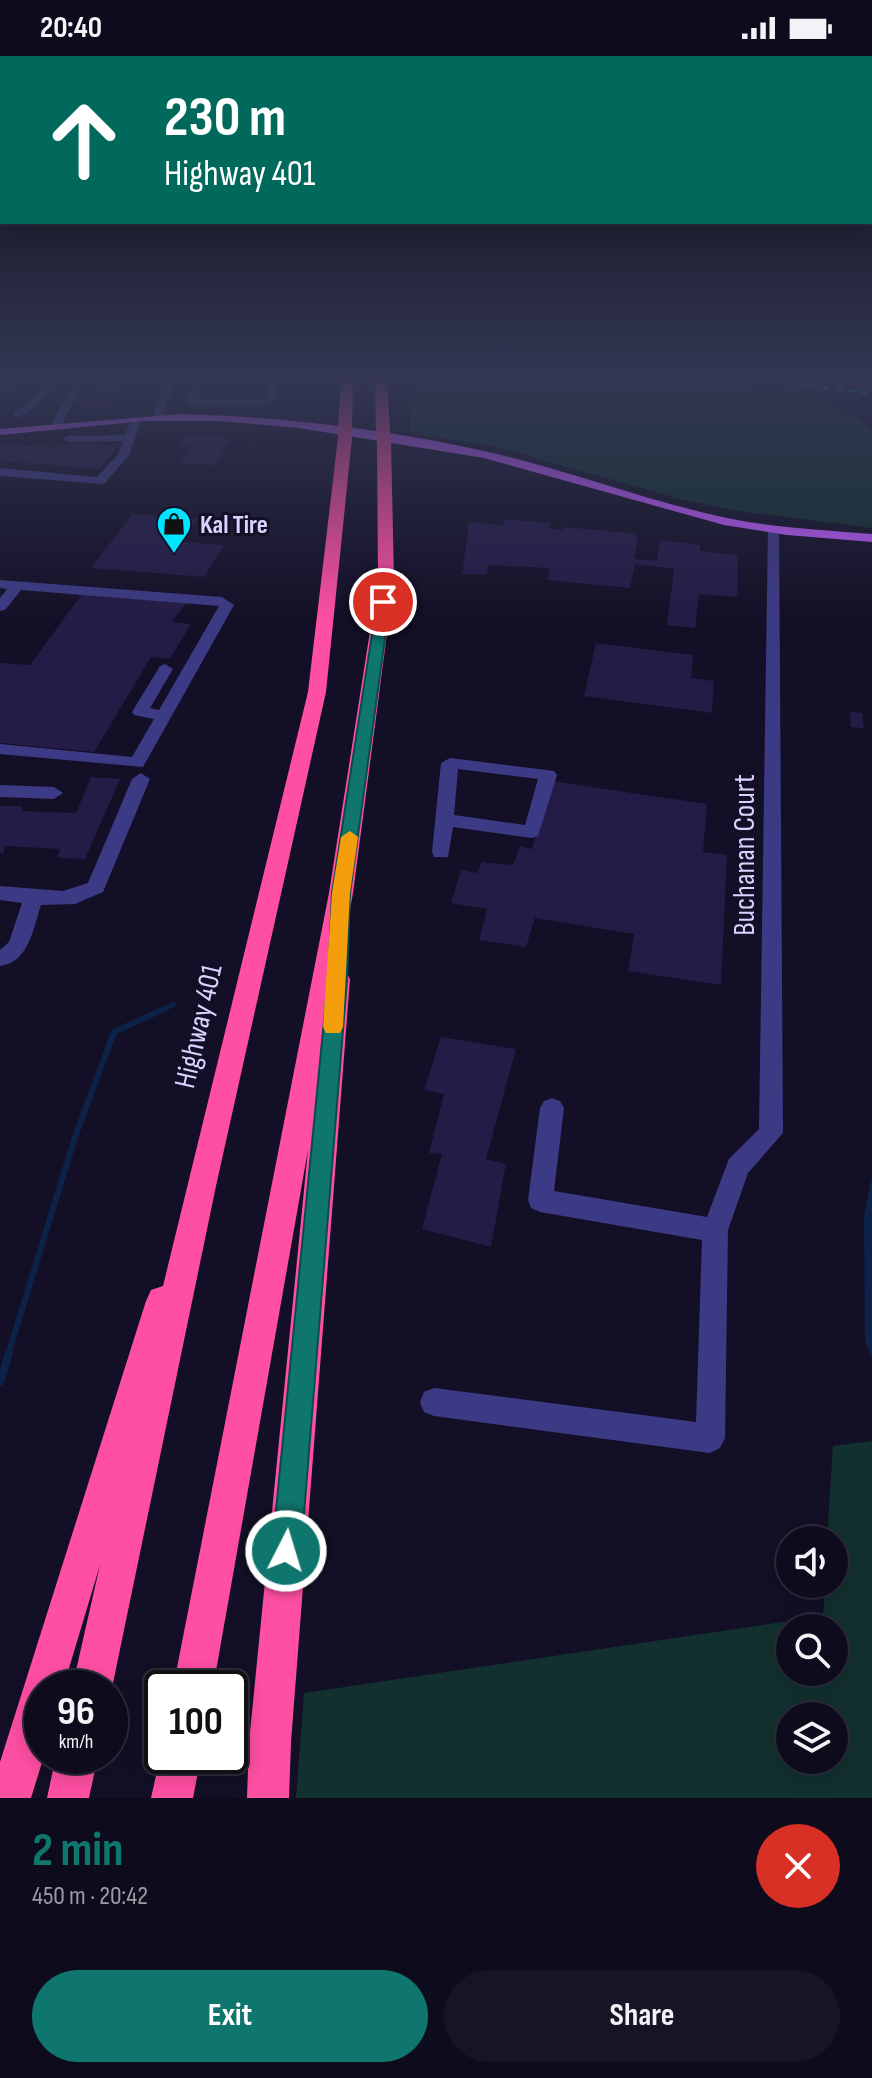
<!DOCTYPE html>
<meta charset="utf-8">
<style>
:root{--surface:#0e0b1c;--page:#171425;--text:#f1f3f6;--muted:#9b9ba3;--line:#2e2b3b;--accent:#0f766e}
body{margin:0;font-family:"Sofia Sans Condensed",sans-serif;background:var(--page);color:var(--text);height:100vh;display:flex;flex-direction:column;font-size:30px;white-space:nowrap}
*{box-sizing:border-box;margin:0}
p{font-size:26px;color:var(--muted)}
.icon{flex:none;width:44px;height:44px;fill:none;stroke:currentColor;stroke-width:2;stroke-linecap:round;stroke-linejoin:round}
.map{position:relative;height:1742px;overflow:hidden}
.details{display:flex;flex-direction:column;background:var(--surface);flex:1}
.details>*{flex:none}
.hud{position:absolute;left:0px;top:0px;width:872px;height:168px;box-shadow:0 4px 20px #0003,0 0 0 2px var(--line);background:#00695c;color:#fff;overflow:hidden}
.tools{position:absolute;left:776px;top:1470px;display:grid;gap:16px}
.tools a{display:grid;place-items:center;width:72px;height:72px;border-radius:50%;background:var(--surface);box-shadow:0 4px 20px #0003,0 0 0 2px var(--line);font-size:40px}
.speed{position:absolute;left:24px;top:1614px;display:flex;gap:16px;font-size:40px;font-weight:700;text-align:center}
.speed>*{display:grid;place-content:center;width:104px;height:104px;border-radius:50%;background:var(--surface);box-shadow:0 4px 20px #0003,0 0 0 2px var(--line);line-height:1}
.speed small{font-size:20px;font-weight:400}
.speed .limit{border:4px solid #111;border-radius:12px;background:#fff;color:#111}
.pin{position:absolute;display:grid;place-items:center;width:68px;height:68px;color:#fff;margin:-34px;border:4px solid #fff;border-radius:50%;box-shadow:0 2px 8px #0007}
.me{position:absolute;width:88px;margin:-44px;rotate:5deg;stroke-linejoin:round;filter:drop-shadow(0 0 6px #0008)}
.turn{display:flex;align-items:center;gap:28px;height:168px;padding:0 32px;font-size:36px}
.turn .icon{width:104px;height:104px;stroke-width:2.5}
.turn b{display:block;font-size:56px;line-height:68px}
.round{display:grid;place-items:center;flex:none;width:84px;height:84px;border-radius:42px;background:var(--page)}
.overview{display:flex;align-items:center;justify-content:space-between;height:136px;padding:0 32px}
h1{font-size:48px;font-weight:700;line-height:60px;color:var(--accent)}
.button{display:flex;gap:16px;margin-top:auto;padding:16px 32px}
.button a{flex:1;height:92px;border-radius:48px;background:var(--accent);color:#fff;font-size:32px;font-weight:700;line-height:92px;text-align:center}
.button a+a{background:var(--page);color:var(--text)}
.status{display:flex;justify-content:space-between;align-items:center;height:56px;padding:0 40px;background:var(--surface);direction:ltr}
.status svg{height:22px;fill:currentColor}
.map>svg:first-child{display:block}
</style>
<div class="status"><b>20:40</b><svg viewBox="0 0 49 12"><path d="M0 12V9h3v3zM5 12V6h3v6zM10 12V3h3v9zM15 12V0h3v12zM26 1h20v11H26zM47 4h2v5h-2z"/></svg></div>
<div class="map">
<svg width="872" height="1742" viewBox="0 0 872 1742">
<rect width="100%" height="100%" fill="#130f26"/>
<g fill="#12302f" fill-rule="evenodd">
<path d="M408,321H704L801,336L857,361L872,375V472L738,455L680,443L494,390L411,377Z"/>
<path d="M872,1385V1742H296L304,1637L823,1560L825,1528H834V1484H827L833,1390ZM790,1572H834V1616H790ZM790,1660H834V1704H790Z"/>
</g>
<path fill="#0c2248" d="M872,1121V1303L865,1284L864,1160Z"/>
<g fill="none" stroke-linecap="round" stroke-linejoin="round">
<path stroke="#0c2248" stroke-width="3" d="M795,323L872,351"/>
<path stroke="#0c2248" stroke-width="5" d="M160,955L174,948"/>
<path stroke="#0c2248" stroke-width="6" d="M8,1299L75,1081L114,976L164,953"/>
<path stroke="#0c2248" stroke-width="8" d="M0,1326L9,1297"/>
</g>
<g fill="#241b47">
<path d="M0,321H32L0,346Z"/>
<path d="M93,326H126L114,351L81,352Z"/>
<path d="M187,379L231,382L216,409L179,407L191,390L179,389Z"/>
<path d="M75,387L118,390L99,413L0,405L1,389L58,391Z"/>
<path d="M133,458L198,463L182,486L224,489L204,521L91,512Z"/>
<path d="M503,463L550,467V473L562,474L563,471L632,477L638,481L634,503L657,505L660,484L700,489V495L738,499L737,541L699,538L695,572L667,569L674,513L635,508L630,532L547,524L550,512L488,509L487,518H462L469,466L504,469Z"/>
<path d="M82,538L186,547L172,566L191,568L170,603L151,601L94,696L0,687V607L30,609Z"/>
<path d="M596,587L693,599L691,622L714,625L712,657L584,640Z"/>
<path d="M850,656L862,657L864,672L851,671Z"/>
<path d="M91,721L120,723L85,803L57,802L60,793L5,790L3,798L0,797V750H23L21,755L76,757Z"/>
<path d="M551,725L707,748L703,796L727,799L721,929L628,915L634,878L535,862L526,891L479,884L487,853L451,847L461,814L477,817L482,806L513,809L520,790L532,793Z"/>
<path d="M441,981L516,993L486,1103L506,1108L491,1191L422,1173L442,1098L429,1097L444,1038L424,1034Z"/>
</g>
<g fill="none" stroke-linecap="round" stroke-linejoin="round">
<g fill="#3d3a85" fill-rule="evenodd">
<path d="M57,321H68L22,361H14V357Z"/>
<path d="M77,321H204L199,344L262,343L266,341L268,321H278L276,343L264,349H194L187,345L192,326H174L162,363L157,366L152,363L164,326L84,327L59,373H51L50,371Z"/>
<path d="M137,360L142,363L129,399L104,428L0,420V412L97,421L118,398L123,385L68,386L62,383L68,380L125,379L132,363Z"/>
<path d="M768,470L779,473L783,1077L748,1117L728,1174L725,1382L720,1392L710,1397L434,1360L424,1356L420,1346L424,1336L434,1332L696,1366L702,1184L540,1156L531,1152L528,1144L540,1052L544,1045L552,1042L560,1045L564,1052L554,1135L707,1161L729,1103L759,1073Z"/>
<path d="M0,524L222,541L234,549L143,711L0,698V688L132,701L154,663L134,659L132,656L160,610L165,608L173,613L150,652L159,654L219,550L21,534L5,554L0,555V542L7,533L0,532Z"/>
<path d="M450,702L554,715L557,719L538,780L532,782L453,771L448,801H434L432,796L441,707ZM458,713L538,723L525,769L454,759Z"/>
<path d="M141,717L150,723L103,836L75,848L41,849C33,873 29,906 0,910V894L9,886L22,847L0,844V830L63,835L88,827L132,723Z"/>
<path d="M0,729L54,731L63,737L54,743L0,741Z"/>
</g>
<path fill="#c25bff" fill-rule="evenodd" d="M181,358C284,361 388,373 488,396C569,414 646,445 727,462C775,472 824,474 872,478V486L787,479L724,469L484,402L299,372L219,365H145L0,379V373Z"/>
<g fill="#ff4fa3" fill-rule="evenodd">
<path d="M341,321H353L352,372L345,376L338,372Z"/>
<path d="M375,321H387L390,376L383,380L376,376Z"/>
<path d="M345,378L352,382L326,636L216,1130L112,1632L110,1638V1632H72L100,1509L63,1632H42L44,1700L31,1742H0V1706L146,1245L151,1234L163,1230L308,636L338,382Z"/>
<path d="M384,382L391,386L394,524L353,837L339,914L346,916L350,923L291,1686L289,1742H247L249,1686L308,1094L213,1632H173L329,837L378,524L377,386Z"/>
<path d="M162,1693V1700H201L193,1742H151Z"/>
<path d="M56,1700H98L89,1742H47Z"/>
</g>
<path stroke="#00e5ff" stroke-width="3" stroke-dasharray="7 6" stroke-linecap="butt" d="M732,321L872,337"/>
<g stroke="#ff4fa3" stroke-width="14">
<path d="M345,372V382"/>
<path d="M383,376L384,386"/>
</g>
</g>
<linearGradient id="sky" x2="0" y2="1"><stop stop-color="#0a0815"/><stop offset="0.57" stop-color="#333752"/><stop offset="1" stop-color="#333752" stop-opacity="0"/></linearGradient>
<rect width="872" height="564" fill="url(#sky)"/>
<path fill="#0f766e" stroke="#0a4d48" stroke-width="2" d="M383,543L390,546L350,837L347,924L301,1495L296,1505L286,1510L276,1505L272,1495L328,924L332,837L377,546Z"/>
<path fill="#f59e0b" d="M350,775L358,781L350,837L343,971L340,977H326L323,971L332,837L341,781Z"/>
<defs>
<symbol id="shop-pin" viewBox="-11 -11 22 30"><path d="M0 17L-7.5 6A9.5 9.5 0 1 1 7.5 6Z" fill="#00e5ff" stroke="#130f26"/><path d="M-5-2.5h2.3a2.7 3.5 0 0 1 5.4 0H5L5.5 6h-11ZM-1.5-2.5h3a1.5 2.3 0 0 0-3 0Z" fill="#111"/></symbol>
</defs>
<g fill-rule="evenodd">
<use href="#shop-pin" x="154" y="448" width="40" height="54"/>
</g>
<g text-anchor="middle" stroke-width="6" stroke-linejoin="round" paint-order="stroke">
<g font-size="26" font-weight="bold" fill="#d9d4ff" stroke="#130f26" text-anchor="start">
<text x="200" y="477">Kal Tire</text>
</g>
<g font-size="30" fill="#d9d4ff" stroke="#130f26">
<text transform="translate(744 799) rotate(-90)" y="10">Buchanan Court</text>
<text transform="translate(198 970) rotate(-77)" y="10">Highway 401</text>
</g>
</g>
</svg>
<div class="tools">
<a><svg class="icon" aria-label="sound" viewBox="0 0 24 24"><path d="M4 9h4l5-4v14l-5-4H4zM17 9q2 3 0 6"/></svg></a>
<a><svg class="icon" aria-label="search" viewBox="0 0 24 24"><circle cx="10" cy="10" r="6"/><path d="M15 15l6 6"/></svg></a>
<a><svg class="icon" aria-label="layers" viewBox="0 0 24 24"><path d="M12 4l9 5-9 5-9-5zM3 14l9 5 9-5"/></svg></a>
</div>
<div class="speed"><div>96<small>km/h</small></div><div class="limit">100</div></div>
<div class="pin" style="left:383px;top:546px;background:#d93025"><svg class="icon" aria-label="arrive" viewBox="0 0 24 24"><path d="M6 21V4h12l-3 4 3 4H6"/></svg></div>
<svg class="me" style="left:286px;top:1495px" viewBox="-20 -20 40 40"><circle r="17" fill="#0f766e" stroke="#fff" stroke-width="3"/><path d="M0-11L8 9 0 5-8 9z" fill="#fff"/></svg>
<div class="hud">
<div class="turn"><svg class="icon" aria-label="ahead" viewBox="0 0 24 24"><path d="M12 20V5M6 11l6-6 6 6"/></svg><div><b>230 m</b>Highway 401</div></div>
</div>
</div>
<section class="details">
<div class="overview"><div><h1>2 min</h1><p>450 m · 20:42</p></div><a class="round" style="background:#d93025;color:#fff"><svg class="icon" aria-label="close" viewBox="0 0 24 24"><path d="M6 6l12 12M18 6L6 18"/></svg></a></div>
<div class="button"><a>Exit</a><a>Share</a></div>
</section>
